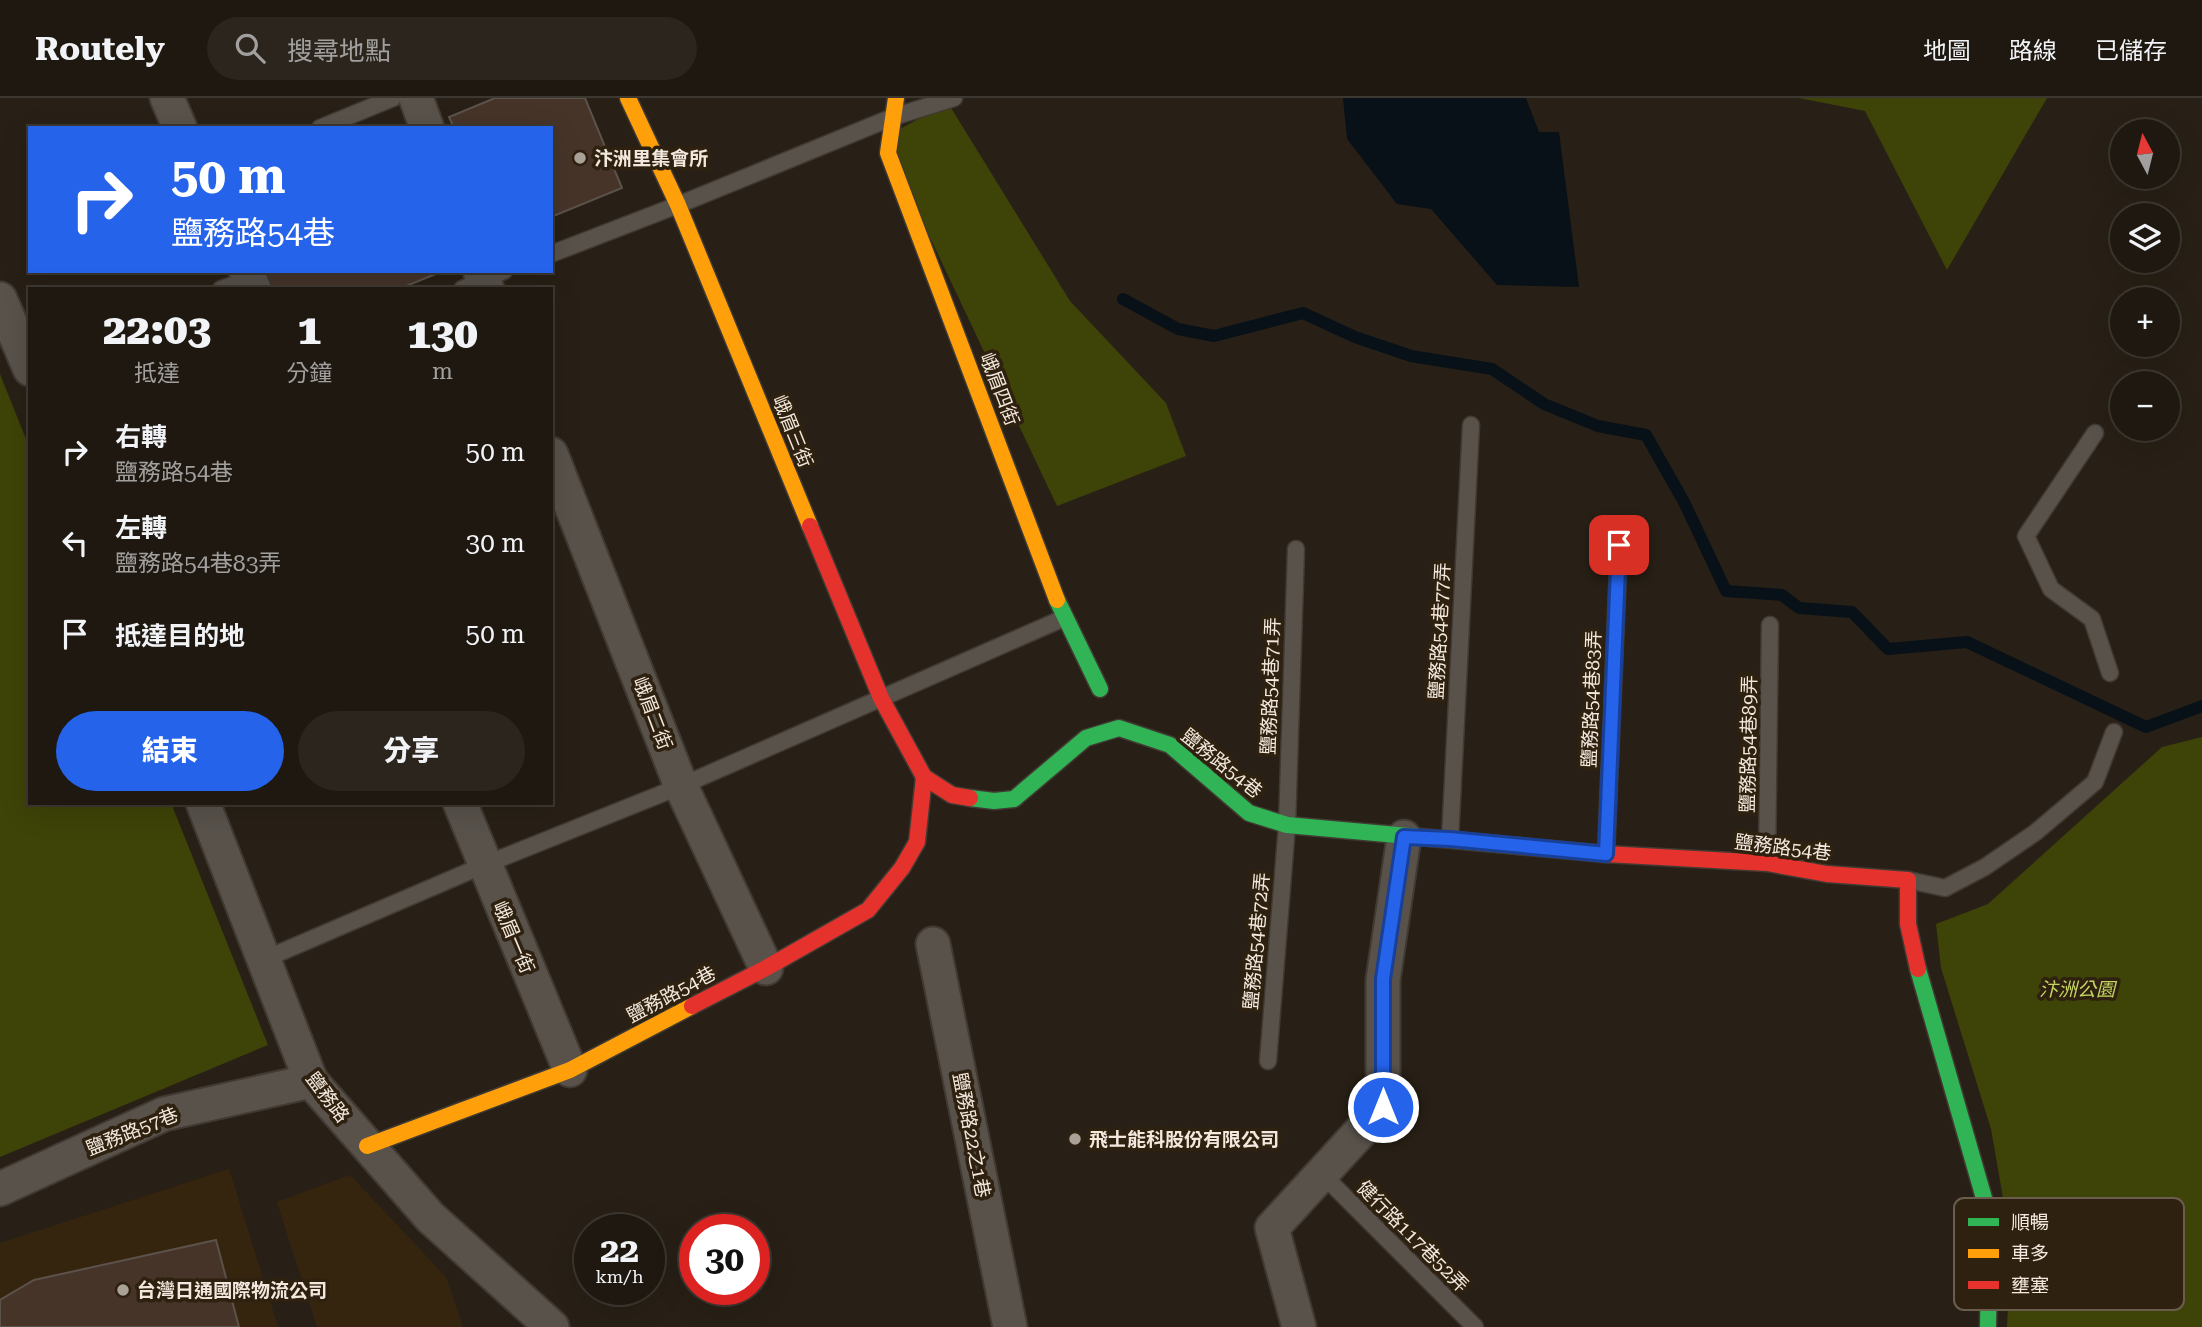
<!DOCTYPE html>
<html lang="zh-TW">
<meta charset="utf-8">
<style>
:root{--surface:#1e1810;--page:#2b251e;--text:#f1f3f6;--muted:#a1a09f;--line:#3c3730;--accent:#2563eb}
body{margin:0;font-family:"Roboto Serif","Noto Sans TC",serif;background:var(--page);color:var(--text);height:100vh;display:flex;flex-direction:column;font-size:26px;white-space:nowrap}
*{box-sizing:border-box;margin:0}
p{font-size:23px;color:var(--muted)}
.icon{flex:none;width:38px;height:38px;fill:none;stroke:currentColor;stroke-width:2;stroke-linecap:round;stroke-linejoin:round}
.map{position:relative;flex:1;overflow:hidden}
.sheet{position:absolute;left:28px;top:189px;width:525px;height:518px;display:flex;flex-direction:column;background:var(--surface);border-radius:0px;box-shadow:0 7px 28px #0002,0 0 0 2px var(--line)}
.sheet>*{flex:none}
.guide{position:absolute;left:28px;top:28px;width:525px;height:147px;border-radius:0px;box-shadow:0 7px 28px #0002,0 0 0 2px var(--line);background:#2563eb;color:#fff;overflow:hidden}
.needle{width:46px;rotate:353deg}
.fabs{position:absolute;left:2110px;top:21px;display:grid;gap:14px}
.fabs a{display:grid;place-items:center;width:70px;height:70px;border-radius:50%;background:var(--surface);box-shadow:0 7px 28px #0002,0 0 0 2px var(--line);font-size:35px}
.speed{position:absolute;left:574px;top:1116px;display:flex;gap:14px;font-size:35px;font-weight:700;text-align:center}
.speed>*{display:grid;place-content:center;width:91px;height:91px;border-radius:50%;background:var(--surface);box-shadow:0 7px 28px #0002,0 0 0 2px var(--line);line-height:1}
.speed small{font-size:18px;font-weight:400}
.speed .limit{border:10px solid #d22;background:#fff;color:#111}
.pin{position:absolute;display:grid;place-items:center;width:60px;height:60px;color:#fff;margin:-30px;border-radius:14px;box-shadow:0 4px 10px #0006}
.me{position:absolute;width:77px;margin:-38px;rotate:0deg;stroke-linejoin:round;filter:drop-shadow(0 0 5px #0008)}
.turn{display:flex;align-items:center;gap:24px;height:147px;padding:0 28px;font-size:32px}
.turn .icon{width:91px;height:91px;stroke-width:2.5}
.turn b{display:block;font-size:49px;line-height:60px}
.eta{display:flex;justify-content:space-evenly;align-items:center;height:119px;text-align:center}
.eta b{font-size:42px;font-weight:800;line-height:49px}
.action{display:flex;gap:14px;margin-top:auto;padding:14px 28px}
.action a{flex:1;height:80px;border-radius:42px;background:var(--accent);color:#fff;font-size:28px;font-weight:800;line-height:80px;text-align:center}
.action a+a{background:var(--page);color:var(--text)}
ul{padding:0;list-style:none}
li{display:flex;align-items:center;gap:21px;height:91px;padding:0 28px}
li div{flex:1}
li b{display:block;font-size:26px}
li em{font-style:normal}
header{display:flex;align-items:center;gap:42px;box-sizing:border-box;height:98px;padding:0 35px;background:var(--surface);border-bottom:2px solid var(--line)}
header strong{font-size:33px}
nav{display:flex;gap:38px;margin-inline-start:auto;font-size:24px}
.search{width:490px;height:63px;background:var(--page);display:flex;align-items:center;gap:18px;box-sizing:border-box;padding:0 24px;border-radius:38px;color:var(--muted);font-size:26px}
.map>svg:first-child{display:block}
</style>
<header>
<strong>Routely</strong>
<div class="search"><svg class="icon" aria-label="search" viewBox="0 0 24 24"><circle cx="10" cy="10" r="6"/><path d="M15 15l6 6"/></svg>搜尋地點</div>
<nav><a>地圖</a><a>路線</a><a>已儲存</a></nav>
</header>
<div class="map">
<svg width="2202" height="1229" viewBox="0 0 2202 1229">
<rect width="100%" height="100%" fill="#282016"/>
<g fill="#36250e">
<path d="M229,1071L278,1229H0V1145Z"/>
<path d="M350,1077L446,1179L463,1229H317L277,1104Z"/>
</g>
<g fill="#3e4308">
<path d="M1799,0H2047L1947,172L1865,13Z"/>
<path d="M948,5L1070,203L1166,305L1186,358L1057,408L883,40Z"/>
<path d="M0,276L30,351V705H171L268,947L0,1059Z"/>
<path d="M2202,639V1229H2007L2011,1146L1991,1031L1941,870L1936,826L1988,806L2162,649Z"/>
</g>
<path fill="#081117" d="M1343,0H1526L1539,34H1559L1579,189L1497,187L1431,111L1397,106L1347,41Z"/>
<g fill="none" stroke-linecap="round" stroke-linejoin="round">
<path stroke="#081117" stroke-width="12" d="M1123,201L1178,231L1214,238L1303,215L1355,239L1411,258L1492,271L1544,306L1598,328L1646,337L1684,404L1726,493L1782,497L1799,510L1852,514L1888,551L1967,544L2146,629L2202,608"/>
</g>
<g fill="#463429" stroke="#5b524b" stroke-width="2">
<path d="M495,0H585L622,90L551,119V30H454L449,19Z"/>
<path d="M264,173H443L399,191H271Z"/>
<path d="M216,1142L239,1229H0V1202L34,1182Z"/>
</g>
<g fill="none" stroke-linecap="round" stroke-linejoin="round">
<defs>
<g id="lane">
<path d="M320,30L393,0"/>
<path d="M551,156L678,107L893,19L954,0"/>
<path d="M221,191L250,181"/>
<path d="M462,191L504,173"/>
<path d="M2095,335L2026,438L2051,491L2092,521L2110,575"/>
<path d="M1450,741L1471,327"/>
<path d="M1606,756L1619,447"/>
<path d="M1767,765L1770,527"/>
<path d="M1908,782L1945,790L1985,769L2036,734L2095,684L2114,634"/>
<path d="M265,861L484,767L681,688L1064,520"/>
<path d="M1268,963L1287,727L1296,451"/>
<path d="M1322,1076L1475,1229"/>
</g>
<g id="street">
<path d="M167,0L180,30"/>
<path d="M416,0L427,30"/>
<path d="M246,173L254,191"/>
<path d="M480,173L487,191"/>
<path d="M0,201L30,271"/>
<path d="M551,356L681,688L766,870"/>
<path d="M203,705L311,983L430,1119L552,1229"/>
<path d="M460,705L570,972"/>
<path d="M933,846L1010,1229"/>
<path d="M0,1091L164,1016L311,983"/>
<path d="M1299,1229L1272,1130L1383,1009V882L1404,739"/>
</g>
<g id="fast">
<path d="M1057,502L1100,591"/>
<path d="M970,700L994,703L1014,701L1086,640L1119,630L1170,647L1249,715L1287,727L1519,748"/>
<path d="M1918,871L1990,1121L1988,1229"/>
</g>
<g id="slow">
<path d="M628,0L678,107L810,428"/>
<path d="M896,0L888,55L1057,502"/>
<path d="M367,1048L570,972L692,908"/>
</g>
<g id="jam">
<path d="M810,428L881,600L924,679"/>
<path d="M1519,748L1606,756L1767,765L1827,776L1908,782V826L1918,871"/>
<path d="M692,908L766,870L868,812L902,770L917,744L924,679L952,697L970,700"/>
</g>
</defs>
<use href="#lane" stroke="#413a33" stroke-width="19"/>
<use href="#street" stroke="#413a33" stroke-width="37"/>
<use href="#fast" stroke="#413a33" stroke-width="19"/>
<use href="#slow" stroke="#413a33" stroke-width="19"/>
<use href="#jam" stroke="#413a33" stroke-width="19"/>
<use href="#lane" stroke="#58524b" stroke-width="16"/>
<use href="#street" stroke="#58524b" stroke-width="33"/>
<use href="#fast" stroke="#30b455" stroke-width="16"/>
<use href="#slow" stroke="#ff9f0a" stroke-width="16"/>
<use href="#jam" stroke="#e5322d" stroke-width="16"/>
</g>
<g fill="none" stroke-linecap="round" stroke-linejoin="round">
<defs>
<path id="route" d="M1383,1009V881L1404,739L1450,741L1606,756L1619,447"/>
</defs>
<use href="#route" stroke="#184099" stroke-width="18"/>
<use href="#route" stroke="#2563eb" stroke-width="12"/>
</g>
<g fill="#aba297" stroke="#2f210f" stroke-width="2.5">
<circle cx="580" cy="60" r="7"/>
<circle cx="1075" cy="1041" r="7"/>
<circle cx="123" cy="1192" r="7"/>
</g>
<g text-anchor="middle" stroke-width="7" stroke-linejoin="round" paint-order="stroke">
<g font-size="19" font-weight="bold" fill="#f2e8dd" stroke="#2f210f" text-anchor="start">
<text x="594" y="67">汴洲里集會所</text>
<text x="1089" y="1048">飛士能科股份有限公司</text>
<text x="137" y="1199">台灣日通國際物流公司</text>
</g>
<g font-size="19" fill="#f2e8dd" stroke="#2f210f">
<text transform="translate(1000 291) rotate(69)" y="7">峨眉四街</text>
<text transform="translate(793 333) rotate(68)" y="7">峨眉三街</text>
<text transform="translate(1439 533) rotate(-87)" y="7">鹽務路54巷77弄</text>
<text transform="translate(1270 588) rotate(-88)" y="7">鹽務路54巷71弄</text>
<text transform="translate(1591 601) rotate(-88)" y="7">鹽務路54巷83弄</text>
<text transform="translate(653 615) rotate(69)" y="7">峨眉二街</text>
<text transform="translate(1748 646) rotate(-89)" y="7">鹽務路54巷89弄</text>
<text transform="translate(1222 665) rotate(39)" y="7">鹽務路54巷</text>
<text transform="translate(1783 749) rotate(7)" y="7">鹽務路54巷</text>
<text transform="translate(514 839) rotate(67)" y="7">峨眉一街</text>
<text transform="translate(1256 843) rotate(-85)" y="7">鹽務路54巷72弄</text>
<text transform="translate(671 896) rotate(-28)" y="7">鹽務路54巷</text>
<text transform="translate(328 999) rotate(53)" y="7">鹽務路</text>
<text transform="translate(132 1033) rotate(-22)" y="7">鹽務路57巷</text>
<text transform="translate(972 1037) rotate(79)" y="7">鹽務路22之1巷</text>
<text transform="translate(1413 1138) rotate(45)" y="7">健行路117巷52弄</text>
</g>
<g font-size="19" font-style="italic" fill="#c5d460" stroke="#2f210f">
<text x="2077" y="898">汴洲公園</text>
</g>
</g>
<rect x="1954" y="1100" width="230" height="112" rx="10" fill="#2f210f" stroke="#6a5d4d" stroke-width="2"/>
<rect x="1968" y="1120" width="31" height="8" fill="#30b455"/>
<rect x="1968" y="1151" width="31" height="9" fill="#ff9f0a"/>
<rect x="1968" y="1183" width="31" height="8" fill="#e5322d"/>
<g font-size="19" fill="#f2e8dd">
<text x="2011" y="1131">順暢</text>
<text x="2011" y="1162">車多</text>
<text x="2011" y="1194">壅塞</text>
</g>
</svg>
<div class="fabs">
<a><svg class="needle" viewBox="-14 -14 28 28"><path d="M0-13l5 13h-10z" fill="#e53935"/><path d="M0 13l5-13h-10z" fill="#a1a09f"/></svg></a>
<a><svg class="icon" aria-label="layers" viewBox="0 0 24 24"><path d="M12 4l9 5-9 5-9-5zM3 14l9 5 9-5"/></svg></a>
<a>+</a>
<a>−</a>
</div>
<div class="speed"><div>22<small>km/h</small></div><div class="limit">30</div></div>
<div class="pin" style="left:1619px;top:447px;background:#d93025"><svg class="icon" aria-label="arrive" viewBox="0 0 24 24"><path d="M6 21V4h12l-3 4 3 4H6"/></svg></div>
<svg class="me" style="left:1383px;top:1009px" viewBox="-20 -20 40 40"><circle r="17" fill="#2563eb" stroke="#fff" stroke-width="3"/><path d="M0-11L8 9 0 5-8 9z" fill="#fff"/></svg>
<div class="guide">
<div class="turn"><svg class="icon" aria-label="right" viewBox="0 0 24 24"><path d="M7 20v-9h11M14 6l5 5-5 5"/></svg><div><b>50 m</b>鹽務路54巷</div></div>
</div>
<section class="sheet">
<div class="eta">
<div><b>22:03</b><p>抵達</p></div>
<div><b>1</b><p>分鐘</p></div>
<div><b>130</b><p>m</p></div>
</div>
<ul>
<li><svg class="icon" aria-label="right" viewBox="0 0 24 24"><path d="M7 20v-9h11M14 6l5 5-5 5"/></svg><div><b>右轉</b><p>鹽務路54巷</p></div><em>50 m</em></li>
<li><svg class="icon" aria-label="left" viewBox="0 0 24 24"><path d="M17 20v-9H6M10 6l-5 5 5 5"/></svg><div><b>左轉</b><p>鹽務路54巷83弄</p></div><em>30 m</em></li>
<li><svg class="icon" aria-label="arrive" viewBox="0 0 24 24"><path d="M6 21V4h12l-3 4 3 4H6"/></svg><div><b>抵達目的地</b></div><em>50 m</em></li>
</ul>
<div class="action"><a>結束</a><a>分享</a></div>
</section>
</div>
